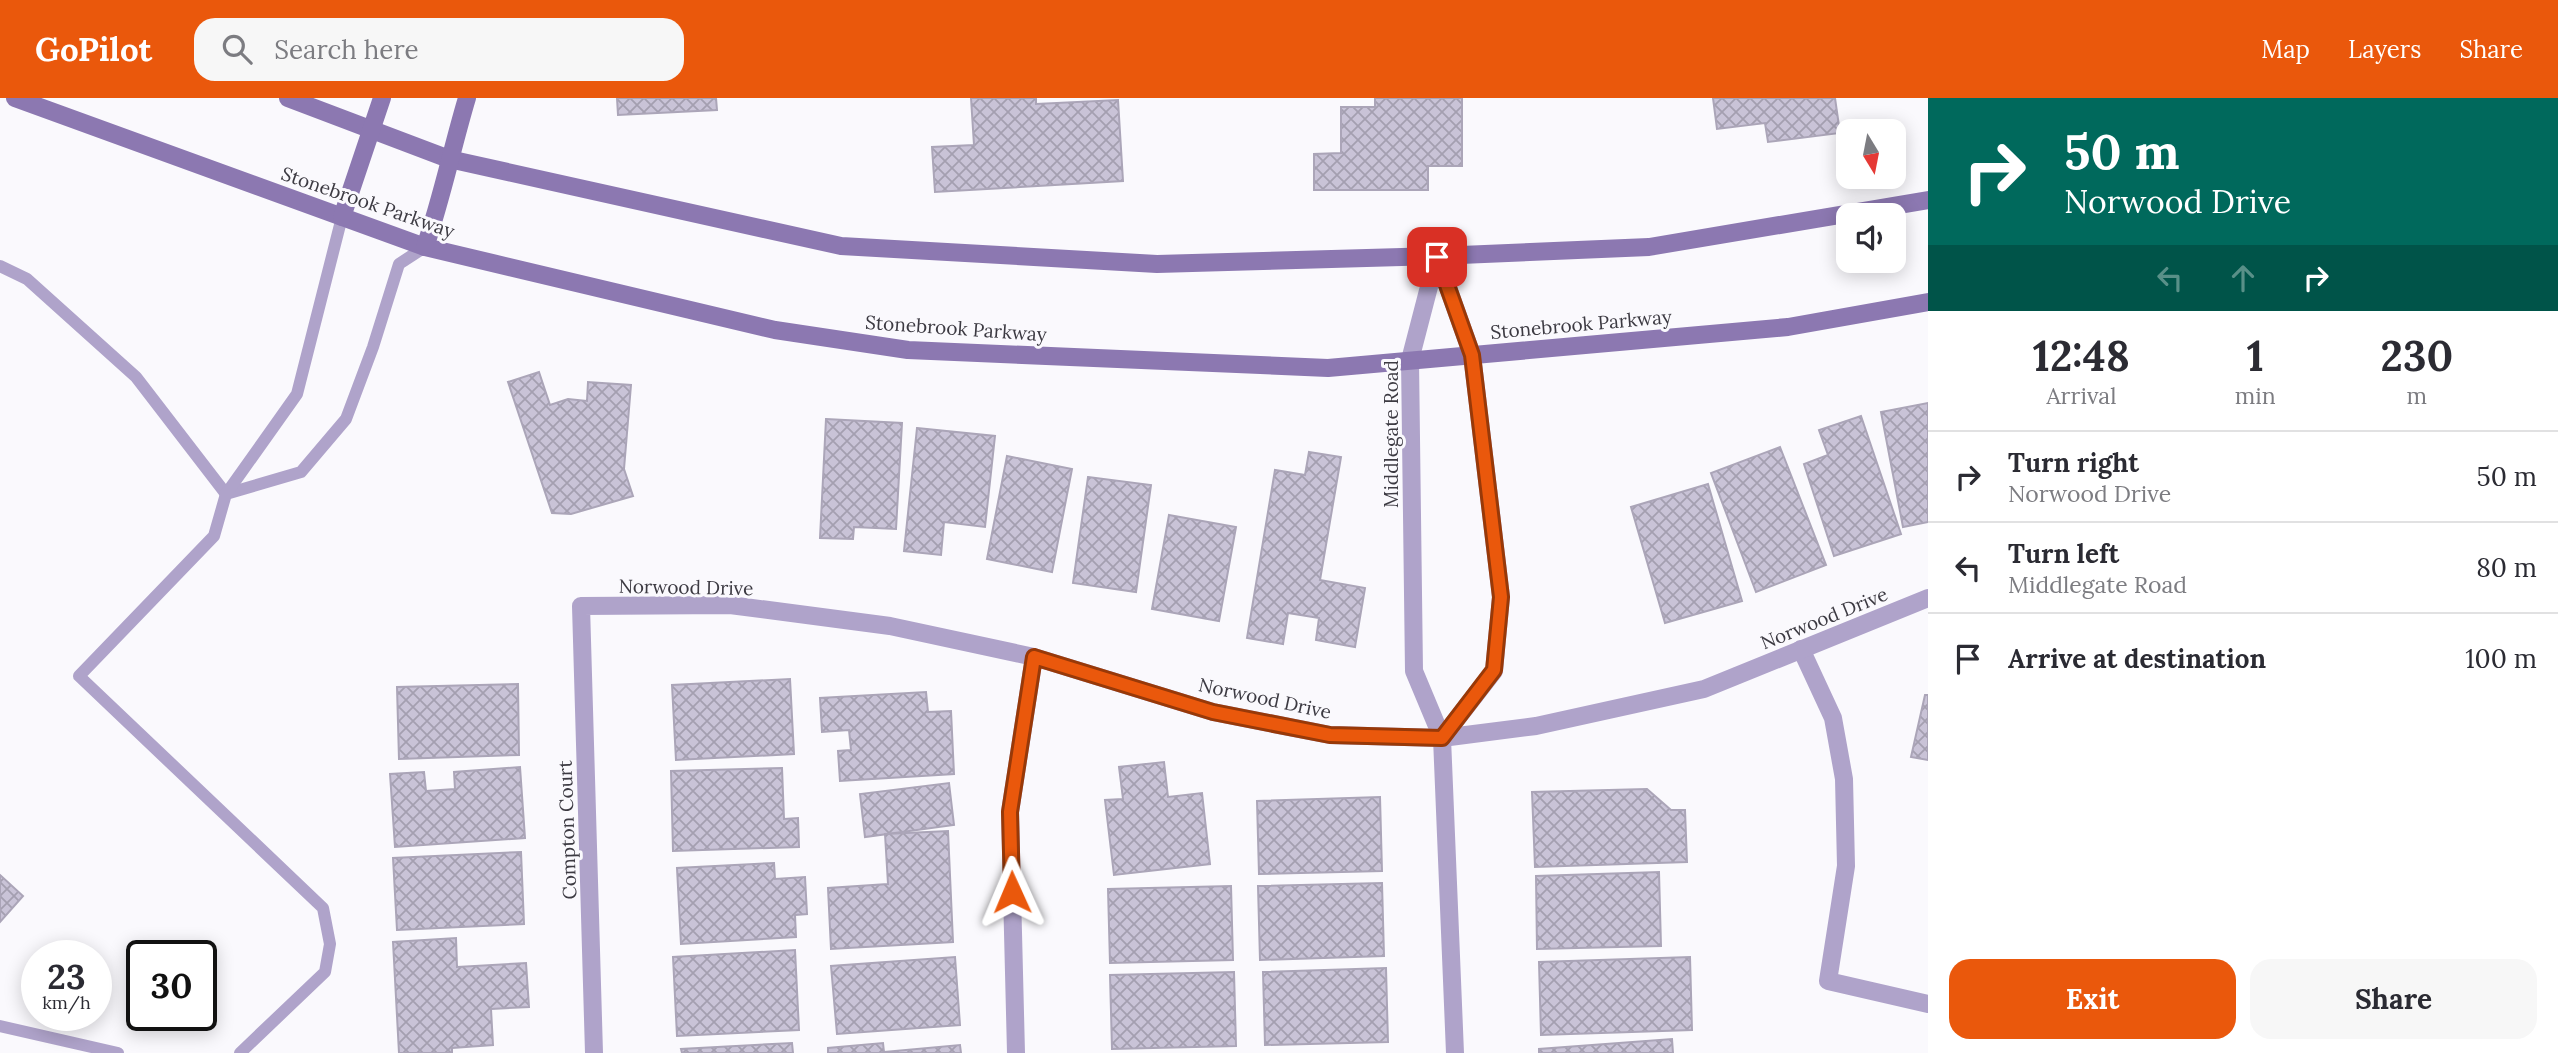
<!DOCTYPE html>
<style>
:root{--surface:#fff;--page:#f7f7f7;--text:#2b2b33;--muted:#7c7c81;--line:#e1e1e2;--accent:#ea580c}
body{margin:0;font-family:Lora,serif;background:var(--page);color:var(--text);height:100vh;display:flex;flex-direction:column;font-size:26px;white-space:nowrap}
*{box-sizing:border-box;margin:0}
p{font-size:23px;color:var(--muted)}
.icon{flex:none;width:38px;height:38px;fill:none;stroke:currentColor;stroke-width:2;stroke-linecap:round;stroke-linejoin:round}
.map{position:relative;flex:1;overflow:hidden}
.sheet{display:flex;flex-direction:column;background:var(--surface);width:630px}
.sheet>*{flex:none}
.hud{background:#00695c;color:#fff;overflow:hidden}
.needle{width:46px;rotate:170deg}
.controls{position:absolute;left:1836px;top:21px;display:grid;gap:14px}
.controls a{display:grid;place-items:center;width:70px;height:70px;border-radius:14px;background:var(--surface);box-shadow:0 4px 18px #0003;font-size:35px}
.speed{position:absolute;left:21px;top:842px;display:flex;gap:14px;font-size:35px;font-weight:700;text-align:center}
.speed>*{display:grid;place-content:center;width:91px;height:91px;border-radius:50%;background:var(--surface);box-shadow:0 4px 18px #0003;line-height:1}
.speed small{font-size:18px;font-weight:400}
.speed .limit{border:4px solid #111;border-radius:10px;background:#fff;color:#111}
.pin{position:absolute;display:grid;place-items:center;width:60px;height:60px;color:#fff;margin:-30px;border-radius:14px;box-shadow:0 4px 10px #0006}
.me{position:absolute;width:77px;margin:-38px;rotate:359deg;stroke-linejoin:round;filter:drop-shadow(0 0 5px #0008)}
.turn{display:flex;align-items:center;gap:24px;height:147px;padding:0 21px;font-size:32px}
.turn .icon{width:91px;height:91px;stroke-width:2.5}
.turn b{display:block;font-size:49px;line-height:60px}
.lanes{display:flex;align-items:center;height:66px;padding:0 21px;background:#0003;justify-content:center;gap:35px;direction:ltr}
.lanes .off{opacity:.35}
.eta{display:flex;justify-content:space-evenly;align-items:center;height:119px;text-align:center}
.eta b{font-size:42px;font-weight:800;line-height:49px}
.primary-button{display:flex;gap:14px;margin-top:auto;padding:14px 21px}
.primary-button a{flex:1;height:80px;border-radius:21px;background:var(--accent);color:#fff;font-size:28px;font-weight:800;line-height:80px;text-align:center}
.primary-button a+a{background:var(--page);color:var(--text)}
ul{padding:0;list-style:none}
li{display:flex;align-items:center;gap:21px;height:91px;padding:0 21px;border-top:2px solid var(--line)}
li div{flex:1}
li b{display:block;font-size:26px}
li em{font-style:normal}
header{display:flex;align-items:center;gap:42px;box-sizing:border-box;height:98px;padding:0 35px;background:var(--accent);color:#fff}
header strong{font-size:33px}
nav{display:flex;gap:38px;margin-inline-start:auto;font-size:24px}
.search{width:490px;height:63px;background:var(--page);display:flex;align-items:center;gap:18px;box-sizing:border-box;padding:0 24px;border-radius:21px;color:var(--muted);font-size:26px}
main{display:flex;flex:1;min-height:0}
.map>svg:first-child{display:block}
</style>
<header>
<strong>GoPilot</strong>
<div class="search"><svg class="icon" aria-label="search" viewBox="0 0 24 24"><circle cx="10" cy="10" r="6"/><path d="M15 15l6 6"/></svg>Search here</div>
<nav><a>Map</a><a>Layers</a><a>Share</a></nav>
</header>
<main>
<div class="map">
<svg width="1928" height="955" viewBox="0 0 1928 955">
<defs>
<pattern id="building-cross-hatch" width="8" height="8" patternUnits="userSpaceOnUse" patternTransform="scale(1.75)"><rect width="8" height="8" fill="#c9c3d7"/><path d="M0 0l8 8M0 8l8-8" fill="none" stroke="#a49fb0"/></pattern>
</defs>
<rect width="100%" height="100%" fill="#faf9fd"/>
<g fill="url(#building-cross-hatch)" stroke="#aba5b8" stroke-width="2">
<path d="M617,0H716L717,12L618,17Z"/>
<path d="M971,0H1036V6L1118,2L1123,83L935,94L932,49L974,47Z"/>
<path d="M1375,0H1462V68H1428V92H1314V56L1341,55V9H1375Z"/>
<path d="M1713,0H1835L1840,35L1768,44L1765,25L1717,31Z"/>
<path d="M539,274L550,307L568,301L587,303L588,284L631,287L624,371L633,398L571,416L552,415L508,284Z"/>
<path d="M1928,305V424L1903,429L1881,314Z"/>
<path d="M1861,318L1901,436L1834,458L1804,366L1828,357L1819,332Z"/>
<path d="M826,321L902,325L896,431L854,429L853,441L820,440Z"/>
<path d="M917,330L995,338L985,429L944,424L941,457L904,453Z"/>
<path d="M1780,349L1826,467L1756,494L1711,375Z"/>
<path d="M1309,354L1341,359L1320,482L1365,490L1355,549L1316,542L1319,520L1288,515L1283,546L1247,540L1275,372L1305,377Z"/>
<path d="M1007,358L1072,371L1052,474L987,461Z"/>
<path d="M1088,379L1151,387L1136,494L1073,485Z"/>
<path d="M1708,386L1742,503L1665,525L1631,409Z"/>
<path d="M1169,417L1236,429L1219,523L1152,511Z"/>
<path d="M790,581L794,656L676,662L672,587Z"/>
<path d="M518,586L519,657L399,661L397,589Z"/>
<path d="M926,594L928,614L951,613L954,676L840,683L838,653L851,652L849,632L822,634L820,600Z"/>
<path d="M1925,597H1928V662L1911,659Z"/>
<path d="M1164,664L1168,699L1202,695L1210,766L1114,777L1105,702L1123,701L1119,669Z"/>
<path d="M520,669L525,740L395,749L390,676L424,674L426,693L455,691L454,674Z"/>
<path d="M782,670L784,721L798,720L799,749L673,753L671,673Z"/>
<path d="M949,685L954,727L865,739L860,696Z"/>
<path d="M1647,691L1671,712H1685L1687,764L1535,769L1532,694Z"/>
<path d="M1380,699L1382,773L1259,776L1257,703Z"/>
<path d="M948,733L953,844L831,851L828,790L888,786L885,736Z"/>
<path d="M521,754L524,826L397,832L393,760Z"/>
<path d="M774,765L775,781L805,779L807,816L795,817L796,839L681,846L677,770Z"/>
<path d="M1659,774L1661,848L1537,851L1536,778Z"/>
<path d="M0,777L23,798L0,824Z"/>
<path d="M1382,785L1384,858L1260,862L1258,788Z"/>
<path d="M1231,788L1233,862L1110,865L1108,791Z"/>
<path d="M456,840L457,869L526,865L529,909L491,911L493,947L452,950V955H399L393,844Z"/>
<path d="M795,852L799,932L677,938L673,859Z"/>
<path d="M955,859L960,927L837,936L831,868Z"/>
<path d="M1690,859L1692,932L1541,937L1539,864Z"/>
<path d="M1386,870L1388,944L1265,947L1263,874Z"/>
<path d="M1234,874L1236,948L1112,951L1110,877Z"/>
<path d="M1672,941L1673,955H1539V951Z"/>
<path d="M792,945L793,955H682L681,951Z"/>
<path d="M883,945L884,954L960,947L961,955H828V950Z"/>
</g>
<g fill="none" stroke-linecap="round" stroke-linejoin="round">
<g stroke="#afa3ca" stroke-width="12">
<path d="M0,168L27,181L136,279L226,396"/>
<path d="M226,396L301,374L346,321L373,249L399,166L425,149"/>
<path d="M0,928L118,955"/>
<path d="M240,955L325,874L330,846L323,810L79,578L214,438L226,396L297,296L342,119"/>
</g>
<g stroke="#afa3ca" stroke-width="18">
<path d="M1437,158L1410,262L1414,573L1442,640L1455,955"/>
<path d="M1437,159L1472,257L1501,499L1494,573L1442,640"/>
<path d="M1801,551L1833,620L1844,681L1846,768L1828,883L1928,906"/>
<path d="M594,955L581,508L730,507L890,528L1034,559L1213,614L1330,637L1442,640L1536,628L1704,591L1928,500"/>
<path d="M1016,955L1010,714L1034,559"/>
</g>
<g stroke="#8c78b1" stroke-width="18">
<path d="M15,0L425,149L775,232L908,252L1328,270L1788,229L1928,204"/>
<path d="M288,0L449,61L841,148L1157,166L1437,158L1649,149L1928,102"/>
<path d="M342,119L382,0"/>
<path d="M425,149C442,100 452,50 467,0"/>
</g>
</g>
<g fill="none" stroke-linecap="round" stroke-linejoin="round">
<defs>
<path id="route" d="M1012,794L1010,714L1034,559L1213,614L1330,637L1442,640L1494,572L1501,499L1472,257L1437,159"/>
</defs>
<use href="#route" stroke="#983908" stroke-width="18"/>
<use href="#route" stroke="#ea580c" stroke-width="12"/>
</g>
<g text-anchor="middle" stroke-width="6" stroke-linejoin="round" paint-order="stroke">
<g font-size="19" fill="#3c3a42" stroke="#faf9fd">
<text transform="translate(368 104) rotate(19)" y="7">Stonebrook Parkway</text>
<text transform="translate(1581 226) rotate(-5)" y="7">Stonebrook Parkway</text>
<text transform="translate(956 230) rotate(4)" y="7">Stonebrook Parkway</text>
<text transform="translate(1391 336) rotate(-90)" y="7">Middlegate Road</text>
<text transform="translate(686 489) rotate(1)" y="7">Norwood Drive</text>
<text transform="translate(1824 520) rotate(-22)" y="7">Norwood Drive</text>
<text transform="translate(1265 600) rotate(12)" y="7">Norwood Drive</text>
<text transform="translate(567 732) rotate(-92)" y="7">Compton Court</text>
</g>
</g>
</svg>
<div class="controls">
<a><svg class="needle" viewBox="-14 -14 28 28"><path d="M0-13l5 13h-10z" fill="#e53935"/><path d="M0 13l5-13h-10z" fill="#7c7c81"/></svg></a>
<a><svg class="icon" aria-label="sound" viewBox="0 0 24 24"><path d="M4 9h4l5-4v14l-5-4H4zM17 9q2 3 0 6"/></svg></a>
</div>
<div class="speed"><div>23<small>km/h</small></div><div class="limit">30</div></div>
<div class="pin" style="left:1437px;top:159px;background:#d93025"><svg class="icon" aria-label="arrive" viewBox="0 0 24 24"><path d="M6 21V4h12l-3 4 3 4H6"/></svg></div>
<svg class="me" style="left:1012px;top:794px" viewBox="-20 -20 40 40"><path d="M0-17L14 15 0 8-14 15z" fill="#ea580c" stroke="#fff" stroke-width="4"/></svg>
</div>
<section class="sheet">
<div class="hud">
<div class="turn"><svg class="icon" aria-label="right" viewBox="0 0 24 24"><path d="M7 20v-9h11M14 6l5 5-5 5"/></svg><div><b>50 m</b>Norwood Drive</div></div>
<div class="lanes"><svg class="icon off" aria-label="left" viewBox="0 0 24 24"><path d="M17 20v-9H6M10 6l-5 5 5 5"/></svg><svg class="icon off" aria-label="ahead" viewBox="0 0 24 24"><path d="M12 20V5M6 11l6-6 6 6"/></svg><svg class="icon" aria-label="right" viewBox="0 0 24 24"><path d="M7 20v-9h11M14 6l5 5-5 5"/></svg></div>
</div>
<div class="eta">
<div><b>12:48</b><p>Arrival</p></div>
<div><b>1</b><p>min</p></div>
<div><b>230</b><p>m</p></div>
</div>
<ul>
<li><svg class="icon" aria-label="right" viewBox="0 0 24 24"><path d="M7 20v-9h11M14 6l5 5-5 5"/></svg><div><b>Turn right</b><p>Norwood Drive</p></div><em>50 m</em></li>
<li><svg class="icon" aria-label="left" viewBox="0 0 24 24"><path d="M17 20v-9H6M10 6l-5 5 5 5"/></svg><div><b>Turn left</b><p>Middlegate Road</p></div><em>80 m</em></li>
<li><svg class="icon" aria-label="arrive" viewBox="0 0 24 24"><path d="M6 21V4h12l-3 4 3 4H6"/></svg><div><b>Arrive at destination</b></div><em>100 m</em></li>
</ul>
<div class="primary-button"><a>Exit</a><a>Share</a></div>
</section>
</main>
